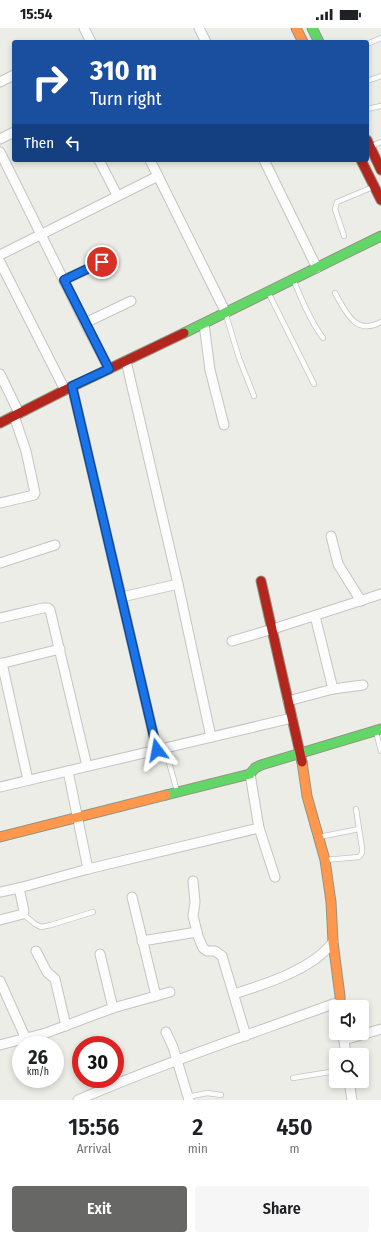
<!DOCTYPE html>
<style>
:root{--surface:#fff;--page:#f6f6f6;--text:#202124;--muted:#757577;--accent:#676765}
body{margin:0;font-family:"Fira Sans Condensed",sans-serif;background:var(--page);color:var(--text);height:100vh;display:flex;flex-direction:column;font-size:15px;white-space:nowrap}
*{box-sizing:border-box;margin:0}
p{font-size:13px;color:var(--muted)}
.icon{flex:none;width:22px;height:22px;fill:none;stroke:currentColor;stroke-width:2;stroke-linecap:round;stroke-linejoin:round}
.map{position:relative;height:1072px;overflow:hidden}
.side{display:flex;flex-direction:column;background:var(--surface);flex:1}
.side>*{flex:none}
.banner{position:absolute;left:12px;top:12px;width:357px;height:122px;border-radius:4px;box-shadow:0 2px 6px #0003;background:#1a4fa0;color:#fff;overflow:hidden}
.controls{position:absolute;left:329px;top:972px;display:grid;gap:8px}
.controls a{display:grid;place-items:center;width:40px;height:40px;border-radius:4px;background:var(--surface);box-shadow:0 2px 6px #0003;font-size:20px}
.speed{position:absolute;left:12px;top:1008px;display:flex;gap:8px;font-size:20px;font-weight:700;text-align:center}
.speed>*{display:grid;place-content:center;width:52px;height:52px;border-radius:50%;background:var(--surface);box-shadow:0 2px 6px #0003;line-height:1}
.speed small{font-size:10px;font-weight:400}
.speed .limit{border:6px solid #d22;background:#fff;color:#111}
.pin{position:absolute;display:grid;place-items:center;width:34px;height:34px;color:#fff;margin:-17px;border:2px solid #fff;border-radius:50%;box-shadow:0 1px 4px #0007}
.me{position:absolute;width:44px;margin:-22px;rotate:347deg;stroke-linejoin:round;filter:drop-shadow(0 0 3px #0008)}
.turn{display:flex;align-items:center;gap:14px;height:84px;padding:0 12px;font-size:18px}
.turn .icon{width:52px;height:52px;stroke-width:2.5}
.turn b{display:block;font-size:28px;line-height:34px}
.then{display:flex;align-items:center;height:38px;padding:0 12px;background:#0003;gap:8px;font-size:15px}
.eta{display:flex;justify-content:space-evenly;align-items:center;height:68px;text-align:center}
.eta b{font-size:24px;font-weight:600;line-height:28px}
.button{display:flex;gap:8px;margin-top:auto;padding:8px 12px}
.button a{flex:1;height:46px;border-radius:4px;background:var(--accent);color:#fff;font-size:16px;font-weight:600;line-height:46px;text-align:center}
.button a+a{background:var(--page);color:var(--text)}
.status{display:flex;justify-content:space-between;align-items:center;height:28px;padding:0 20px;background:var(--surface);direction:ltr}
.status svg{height:11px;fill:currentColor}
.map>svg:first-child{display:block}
</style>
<div class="status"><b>15:54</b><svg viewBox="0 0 49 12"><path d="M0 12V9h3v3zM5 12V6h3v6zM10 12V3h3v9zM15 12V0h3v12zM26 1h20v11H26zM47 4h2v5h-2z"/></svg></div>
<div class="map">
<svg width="381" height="1072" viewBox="0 0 381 1072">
<rect width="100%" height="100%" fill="#edede8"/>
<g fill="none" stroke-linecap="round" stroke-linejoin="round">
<defs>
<g id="lane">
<path d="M367,16L381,10"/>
<path d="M367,53L381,48"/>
<path d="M367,81L381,78"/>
<path d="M372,118L381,114"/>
<path d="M344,208L335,181L337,174L373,159"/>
<path d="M294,253C302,273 310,292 323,310"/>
<path d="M268,264L314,356"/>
<path d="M335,265C346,284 355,308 381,294"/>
<path d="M226,287L239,330L254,368"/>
<path d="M376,704L381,723"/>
<path d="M165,720L177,763"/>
<path d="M319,809L359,801"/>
<path d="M325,832L359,829L362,825V820L356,781"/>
<path d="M23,886L35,896L41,899L51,897L93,884"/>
<path d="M93,1013L94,1017"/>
<path d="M293,1050L336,1043"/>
<path d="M188,1069L207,1065L221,1067"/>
</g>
<g id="street">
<path d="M84,0L91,14"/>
<path d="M199,0L206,14"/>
<path d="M0,54L14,47"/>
<path d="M0,111L14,104"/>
<path d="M0,124L85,295L109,341"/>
<path d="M99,132L117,167"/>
<path d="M150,132L226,285"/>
<path d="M264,132L317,240"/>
<path d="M0,227L158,148"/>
<path d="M0,234L65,362"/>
<path d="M64,252L102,234"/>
<path d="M85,295L131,273"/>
<path d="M204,296L210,342L224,397"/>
<path d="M126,333L178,556L211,709"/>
<path d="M0,346L19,385"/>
<path d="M72,358L157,722"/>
<path d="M0,475L34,467L35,465L26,423L14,388"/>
<path d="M331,508L338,536L361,573"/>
<path d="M0,535L55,517"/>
<path d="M122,569L178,556"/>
<path d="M315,588L333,661"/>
<path d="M0,590L43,580H48L50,582L87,738"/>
<path d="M232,613L273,601L381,566"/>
<path d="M2,635L28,752"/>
<path d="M0,636L60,621"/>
<path d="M288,673L333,661L363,657"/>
<path d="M68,743L88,841"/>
<path d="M250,746L259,800L275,849"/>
<path d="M0,759L292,690"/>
<path d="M193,853L195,874L193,888L198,908L203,920L207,923H215L222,928L246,1008"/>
<path d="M0,864L19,860L88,841L259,800"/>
<path d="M132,869L156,968"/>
<path d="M0,892L23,886L24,883L19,860"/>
<path d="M142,913L197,904"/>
<path d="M36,923L47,944L55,951L66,998"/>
<path d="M100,926L113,980"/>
<path d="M0,953L26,1011"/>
<path d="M234,966C266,956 313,941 333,914"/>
<path d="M166,1004L173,1019L189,1072"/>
<path d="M343,1005L346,1027"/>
<path d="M344,1012L381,1001"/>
<path d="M0,1017L46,1005L113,980L170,964"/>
<path d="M349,1053L352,1072"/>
<path d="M78,1072C161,1036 248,1007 333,976L340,975"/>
</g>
<g id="fast">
<path d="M312,0L319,14"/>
<path d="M184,305L381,208"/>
<path d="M166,767L250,746L255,740L261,737L381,701"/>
</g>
<g id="slow">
<path d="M296,0L303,14"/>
<path d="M302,734L307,768L325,832L331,874L333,914L340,968V979"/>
<path d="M0,809L166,767"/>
</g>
<g id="jam">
<path d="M367,112L381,142"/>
<path d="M361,132L381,172"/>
<path d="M0,395L65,362L184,305"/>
<path d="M261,553L302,734"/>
</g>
</defs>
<use href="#lane" stroke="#c4c4c2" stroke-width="6"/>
<use href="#street" stroke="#c4c4c2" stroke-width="11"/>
<use href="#fast" stroke="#919682" stroke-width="11"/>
<use href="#slow" stroke="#919682" stroke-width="11"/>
<use href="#jam" stroke="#919682" stroke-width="11"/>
<use href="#lane" stroke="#fcfcfc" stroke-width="4.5"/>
<use href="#street" stroke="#fcfcfc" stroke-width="9"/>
<use href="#fast" stroke="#63d668" stroke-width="9"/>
<use href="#slow" stroke="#ff974d" stroke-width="9"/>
<use href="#jam" stroke="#b3261e" stroke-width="9"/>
</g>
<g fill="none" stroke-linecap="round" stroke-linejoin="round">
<defs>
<path id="route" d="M102,234L64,252L109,341L72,358L157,722"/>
</defs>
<use href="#route" stroke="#114b97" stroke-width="10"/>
<use href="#route" stroke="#1a73e8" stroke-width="7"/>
</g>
</svg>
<div class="controls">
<a><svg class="icon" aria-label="sound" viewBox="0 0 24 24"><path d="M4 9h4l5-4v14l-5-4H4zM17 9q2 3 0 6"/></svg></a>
<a><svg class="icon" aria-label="search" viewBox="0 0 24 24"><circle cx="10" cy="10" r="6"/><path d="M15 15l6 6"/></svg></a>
</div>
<div class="speed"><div>26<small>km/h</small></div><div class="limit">30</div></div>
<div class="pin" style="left:102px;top:234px;background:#d93025"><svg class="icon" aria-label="arrive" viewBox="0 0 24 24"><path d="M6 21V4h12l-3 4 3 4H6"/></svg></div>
<svg class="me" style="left:157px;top:722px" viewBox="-20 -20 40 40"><path d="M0-17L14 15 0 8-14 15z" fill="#1a73e8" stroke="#fff" stroke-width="4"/></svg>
<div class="banner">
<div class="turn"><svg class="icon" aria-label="right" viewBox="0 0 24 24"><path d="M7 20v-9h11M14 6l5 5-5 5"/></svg><div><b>310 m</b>Turn right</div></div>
<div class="then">Then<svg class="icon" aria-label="left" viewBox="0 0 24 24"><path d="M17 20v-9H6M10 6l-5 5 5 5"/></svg></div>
</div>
</div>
<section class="side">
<div class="eta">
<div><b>15:56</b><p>Arrival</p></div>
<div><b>2</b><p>min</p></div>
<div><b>450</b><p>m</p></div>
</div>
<div class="button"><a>Exit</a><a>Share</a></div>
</section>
